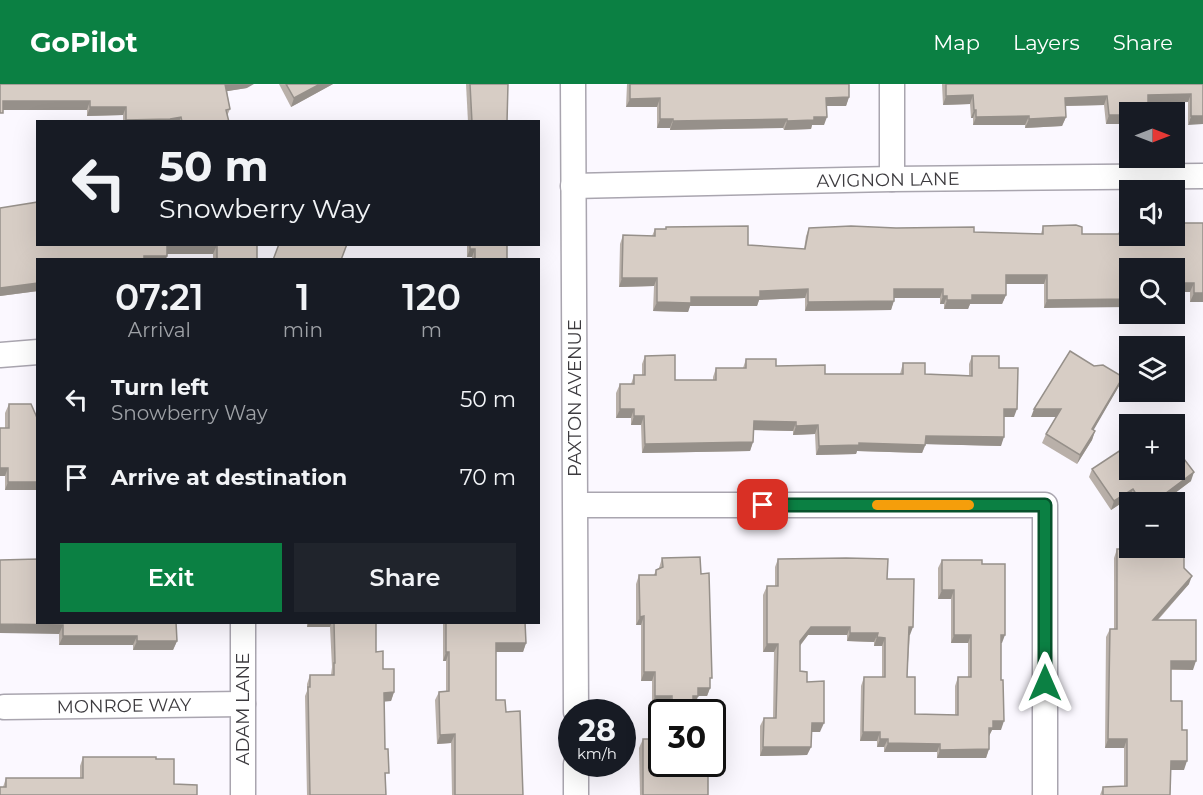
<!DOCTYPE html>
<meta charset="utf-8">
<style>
:root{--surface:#171b24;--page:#20242c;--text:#f1f3f6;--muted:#9ea1a6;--accent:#0b8043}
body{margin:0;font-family:Montserrat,sans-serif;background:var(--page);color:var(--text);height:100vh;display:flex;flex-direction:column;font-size:22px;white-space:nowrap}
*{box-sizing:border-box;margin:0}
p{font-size:20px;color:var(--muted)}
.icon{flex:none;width:33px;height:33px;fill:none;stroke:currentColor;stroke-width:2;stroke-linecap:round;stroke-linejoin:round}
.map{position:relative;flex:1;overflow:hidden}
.details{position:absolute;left:36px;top:174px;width:504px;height:366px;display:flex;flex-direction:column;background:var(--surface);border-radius:0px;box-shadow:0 6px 24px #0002}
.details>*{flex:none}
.guide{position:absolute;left:36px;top:36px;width:504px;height:126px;border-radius:0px;box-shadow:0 6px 24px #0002;background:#171b24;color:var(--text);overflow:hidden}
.needle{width:39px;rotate:90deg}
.controls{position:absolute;left:1119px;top:18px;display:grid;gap:12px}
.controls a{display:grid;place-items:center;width:66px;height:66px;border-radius:0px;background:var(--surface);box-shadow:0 6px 24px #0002;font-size:30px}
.speed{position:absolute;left:558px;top:615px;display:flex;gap:12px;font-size:30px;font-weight:700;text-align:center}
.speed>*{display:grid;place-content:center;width:78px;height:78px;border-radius:50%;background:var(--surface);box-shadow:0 6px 24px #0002;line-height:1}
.speed small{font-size:15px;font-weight:400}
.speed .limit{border:3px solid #111;border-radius:9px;background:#fff;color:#111}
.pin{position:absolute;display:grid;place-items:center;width:51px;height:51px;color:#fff;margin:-26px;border-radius:12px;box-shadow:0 3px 9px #0006}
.me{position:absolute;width:66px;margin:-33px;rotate:0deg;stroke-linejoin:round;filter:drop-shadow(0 0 4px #0008)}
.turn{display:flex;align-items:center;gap:21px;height:126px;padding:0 24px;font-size:27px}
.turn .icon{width:78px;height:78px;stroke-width:2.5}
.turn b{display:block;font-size:42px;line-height:51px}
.eta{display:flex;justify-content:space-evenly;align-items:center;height:102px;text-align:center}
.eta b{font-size:36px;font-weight:600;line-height:42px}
.action{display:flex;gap:12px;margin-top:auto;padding:12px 24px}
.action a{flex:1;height:69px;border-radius:0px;background:var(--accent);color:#fff;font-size:24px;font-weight:600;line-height:69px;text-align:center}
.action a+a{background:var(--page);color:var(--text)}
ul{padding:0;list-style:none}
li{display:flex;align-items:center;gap:18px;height:78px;padding:0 24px}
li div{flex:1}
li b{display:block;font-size:22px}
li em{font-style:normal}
header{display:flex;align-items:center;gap:36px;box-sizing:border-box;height:84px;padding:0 30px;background:var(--accent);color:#fff}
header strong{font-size:28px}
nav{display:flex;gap:33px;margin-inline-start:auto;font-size:21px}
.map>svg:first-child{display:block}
</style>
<header>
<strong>GoPilot</strong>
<nav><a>Map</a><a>Layers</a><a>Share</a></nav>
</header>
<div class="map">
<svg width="1203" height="711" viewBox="0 0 1203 711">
<rect width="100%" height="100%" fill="#fbf8ff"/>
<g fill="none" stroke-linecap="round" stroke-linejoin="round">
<defs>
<g id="street">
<path d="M573,0L576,628"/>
<path d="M892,95V0"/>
<path d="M573,102L892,95L1203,92"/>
<path d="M0,271L38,268"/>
<path d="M576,421H1045V711"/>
<path d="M4,623L243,620"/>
<path d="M576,680V711"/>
<path d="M243,711V538"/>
</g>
</defs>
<use href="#street" stroke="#a9a5af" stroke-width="27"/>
<use href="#street" stroke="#fff" stroke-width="24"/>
</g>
<g fill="#b9b0a9">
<path d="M0,0L247,4L227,7L230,25L227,32L229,38H123V31L87,32V26H3Z"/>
<path d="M279,0H333L291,23Z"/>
<path d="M466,0H508L507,38H468Z"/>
<path d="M627,0H849V13L846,22H826L824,41H812L811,45L784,46L783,44L670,46V44H657V23H626Z"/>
<path d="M942,0H1203L1188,41V18L1148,19L1130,28V40H1106L1104,21L1065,22L1066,33L1062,42L1025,44V41H973V34H971L970,20L943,21Z"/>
<path d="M0,124L38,160H257V176H213V170H167L38,176V207L0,212Z"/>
<path d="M1043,142L1082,150H1118L1121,142L1174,152L1203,218H1190V208H1174V184L1044,224V200H1006V211L1002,220H970L968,225H944V220H940V214H894L891,226L805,227V214L759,216L757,222H690L688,228L653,227L654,202L619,203L620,160L623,151L652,152L655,145L748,161L804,165L806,152L809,144L1041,150Z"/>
<path d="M467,160H507V176H472V173H467Z"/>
<path d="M645,272L675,296H713V293L716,284H743L746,275L776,282L825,290H900L903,279L925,290L969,291V280L972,272L999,284L1014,333H1004L1001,362L926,360L922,369L857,367L856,370L816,371L815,350L793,351V347L753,346V358L750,367L642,369L641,341H631V334H616V309L620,300H631L634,291H642V280Z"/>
<path d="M1094,282L1123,293L1119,302L1093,346L1095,347L1092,356L1077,380L1042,359L1046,350L1056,333H1031Z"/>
<path d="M9,320L38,406H5V392H0L5,344V329Z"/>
<path d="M1092,385L1191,397L1163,418H1132L1129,414L1111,426L1089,393Z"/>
<path d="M1141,464H1174L1184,484L1189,500L1158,536L1193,586H1171V617L1182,646L1184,686H1171L1170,711H1100L1103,703L1124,702V664H1105L1106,553L1110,545H1114V474L1117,465H1141Z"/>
<path d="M662,474L701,490L710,604L707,612H698L695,621H693V628H669L668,621H652V597H641V541H636V500L639,491H654L656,486L659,484Z"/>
<path d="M778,475L887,495L910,551L907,593L915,630L955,631V602L958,593H968V559H951V515H938V484L942,476L982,480L1002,559H1001V646H992L989,652V665L986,674H937V668H884V663H877V657H860L861,602L864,593H882V562H874V558L847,557V551H808L800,562V587L807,598L820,648H811V663L807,671L760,672V642L764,634H773L774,568H763V511L767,502H775V483Z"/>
<path d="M0,476L196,540H176L177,557L173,566H133V561H59V550Z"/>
<path d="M307,538H376V568L394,608L391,617H384L386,711H307L305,612L307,607V600L310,591H331L332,583L330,543H307Z"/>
<path d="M443,538H525L526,559L523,568H496V616L506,628L523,711H452L451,659L437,660L435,616L439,608L446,607V577H443Z"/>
<path d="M643,655L708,700V711H640L639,664Z"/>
<path d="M83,673L156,675L174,700L3,703L6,694H80V682Z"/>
</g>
<g fill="#96908a">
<path d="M225,0H254L247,4L222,8Z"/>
<path d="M320,0H333L291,23L294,14Z"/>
<path d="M1191,10L1188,18L1145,19L1148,11Z"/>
<path d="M973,11L970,20L943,21L946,12Z"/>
<path d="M1107,12L1104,21L1062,22L1065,14Z"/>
<path d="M849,13L846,22H823L826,14Z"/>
<path d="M660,14L657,23H626L630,15Z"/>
<path d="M3,17H90L87,26H0Z"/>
<path d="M90,23H126L123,31L87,32Z"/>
<path d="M974,26H976L973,34H971Z"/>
<path d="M1109,31H1130V40H1106Z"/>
<path d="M1029,32L1025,41H973L976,33Z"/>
<path d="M1191,32H1203V40L1188,41Z"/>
<path d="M181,33L179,38H125L126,36Z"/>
<path d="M814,33H827L824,41H812L811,45L784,46L787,37Z"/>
<path d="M1066,33L1062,42L1025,44L1029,35Z"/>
<path d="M660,35H673L670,44H657Z"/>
<path d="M787,35L783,44L670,46L673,37Z"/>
<path d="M167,161H217L213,170H164Z"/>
<path d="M470,165H475L472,173H467Z"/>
<path d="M144,172H167L166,176H143Z"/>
<path d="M1006,191H1047L1044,200H1002Z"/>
<path d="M622,194H657L654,202L619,203Z"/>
<path d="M38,199V207L0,212V204Z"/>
<path d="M1174,199H1194L1190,208H1174Z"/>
<path d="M808,205L805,214L759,216L757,222H690L688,228L653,227L657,218L691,213L760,207Z"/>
<path d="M894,205H943L940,214H891Z"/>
<path d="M1194,209H1203V218H1190Z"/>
<path d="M972,211H1006L1002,220H970L968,225H944L947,216Z"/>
<path d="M943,212H947L944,220H940Z"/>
<path d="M1130,215V223L1044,224L1047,216Z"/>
<path d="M894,217L891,226L805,227L808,218Z"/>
<path d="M1123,293L1119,302L1089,354L1092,345Z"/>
<path d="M620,325H634L631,334H616Z"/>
<path d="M1004,325H1017L1014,333H1001Z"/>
<path d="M1034,325H1061L1058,333H1031Z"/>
<path d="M634,332H644L641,341H631Z"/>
<path d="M754,337L796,338L793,347L750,346Z"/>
<path d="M818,341L815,350L793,351L796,342Z"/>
<path d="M1095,347L1092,356L1077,380L1080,371Z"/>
<path d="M926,352L1004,353L1001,362L922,360Z"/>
<path d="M753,358L750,367L642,369L645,360Z"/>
<path d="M859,359L925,361L922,369L857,367L856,370L816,371L819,362Z"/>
<path d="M0,384H8L5,392H0Z"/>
<path d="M1194,388L1191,397L1163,418H1154Z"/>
<path d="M8,398H38V406H5Z"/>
<path d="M1133,405L1129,414L1111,426L1114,417Z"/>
<path d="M1192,492L1189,500L1150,544L1153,536Z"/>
<path d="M942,506H954L951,515H938Z"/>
<path d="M644,532L641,541H636L640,533Z"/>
<path d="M173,538H197L196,540H173Z"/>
<path d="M309,538H332L330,543H307Z"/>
<path d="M0,540L63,541L59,550L0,549Z"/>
<path d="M811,543H850L847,551H808L797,565L800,557Z"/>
<path d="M909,543H913L910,551H906Z"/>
<path d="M850,549H878L874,558L847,557Z"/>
<path d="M954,551H971L968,559H951Z"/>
<path d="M1001,551H1005L1002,559H998Z"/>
<path d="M63,552H137L133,561H59Z"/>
<path d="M877,553L885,554L882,562H874Z"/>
<path d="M137,557H177L173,566H133Z"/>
<path d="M496,559H526L523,568H493Z"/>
<path d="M767,560H778L774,568H763Z"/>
<path d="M446,568H449L446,577H443Z"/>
<path d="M1171,577H1196L1193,586L1168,585Z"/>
<path d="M644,588H655L652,597H641Z"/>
<path d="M698,604H710L707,612H698L695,621H690L693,612Z"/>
<path d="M394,608L391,617L381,618L384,609Z"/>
<path d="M655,612H672L668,621H652Z"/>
<path d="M993,637H1004L1001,646H992L989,652H986Z"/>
<path d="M812,639H824L820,648H809Z"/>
<path d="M863,648H880L877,657H860Z"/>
<path d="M455,650L451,659L437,660L440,651Z"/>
<path d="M880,655H888L884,663H877Z"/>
<path d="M1108,655H1127L1124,664H1105Z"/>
<path d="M888,659L940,660L937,668H884Z"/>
<path d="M763,663H811L807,671L760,672Z"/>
<path d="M989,665L986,674H937L940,666Z"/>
<path d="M1171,677H1187L1184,686H1168Z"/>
</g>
<g fill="#d7cdc5" stroke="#96908a" stroke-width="1.5">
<path d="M0,0H225L230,25L226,26L229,38H182L181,33L170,35L126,36V23H90V17H3V29H0Z"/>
<path d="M286,0H320L294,14Z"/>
<path d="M470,0H508L507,38H472Z"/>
<path d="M630,0H849V13L826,14L827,33H814V36L787,37V35L673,37V35H660V14L630,15Z"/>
<path d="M946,0H1203V32H1191V10L1148,11V28H1130V31H1109L1107,12L1065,14L1066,33L1029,35V32L976,33V26H974L973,11L946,12Z"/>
<path d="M38,118V160H257V176H217V161H167V172H144V176H38V199L0,204V124Z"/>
<path d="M1174,139H1203V209H1194V199H1174V184H1130V215L1047,216V191H1006V211H972V216H947V212H943V205H894V217L808,218V205L760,207V213H691V219L657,218V194H622L623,151L655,152V145H666V143L748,142V161L805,165L809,144L851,142L896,144L974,143V148L1043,150V142L1076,141L1082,143V150H1121V142H1130V152H1174Z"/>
<path d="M279,160H347L341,176H273Z"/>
<path d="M470,160H507V176H475V165H470Z"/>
<path d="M1070,267L1094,282L1103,281L1123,293L1092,345L1095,347L1080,371L1046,350L1061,325H1034Z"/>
<path d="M675,271V296H716V284H746V275H776V282L825,281V290H903V279H925V290L972,292V272H999V284H1018L1017,325H1004V353L926,352L925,361L859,359V361L819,362L818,341L796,342V338L754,337L753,358L645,360L644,332H634V325H620V300H634V291H645V272Z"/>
<path d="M9,320H31L38,336V398H8V384H0V344H9Z"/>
<path d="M1130,360V386H1174V374L1175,375L1181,371L1194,388L1154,418H1141L1133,405L1114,417L1092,385Z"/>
<path d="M1174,453H1184V484L1192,492L1153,536H1196V577H1171V617H1182V646H1187V677H1171L1170,711H1103V703L1127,702V655H1108L1110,545H1117V465H1144V464H1174Z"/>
<path d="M700,473L701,490L709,489L712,594H710V604H698V612H693V628H672V612H655V588H644V532L640,533L639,491H656V486L663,483L662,474Z"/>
<path d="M846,474L888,475L887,495H914L913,543H909L907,593H915V630L958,631V593H971V551H954V506H942V476H982V480H1005V551H1001V596H1003L1004,637H993V644H989V665L940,666V660L888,659V655H880V648H863L864,593H885V554L877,553L878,549H850V543H811L800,557V587L807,588V598L824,597V639H812L811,663H763L764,634H776L778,560H767V502H778V475Z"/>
<path d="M38,475V538H176L177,557H137V552H63V541L0,540V476Z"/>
<path d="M334,538H376V568L383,567V585H394V608L384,609L385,665H388L389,689H385L386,711H310L308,603H310V591H334V579H335Z"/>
<path d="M446,538H525L526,559H496V616H505L506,628L520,627L523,711H455V650L440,651L439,608L449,607V568H446Z"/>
<path d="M643,655H662V680H712V692H708V711H643Z"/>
<path d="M83,673H156V675H174V700L197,701V711H0V703H6V694H83Z"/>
</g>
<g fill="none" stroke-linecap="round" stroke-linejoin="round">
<defs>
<path id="route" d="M763,421H1045V599"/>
</defs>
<use href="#route" stroke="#07532c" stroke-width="15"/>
<use href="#route" stroke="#0b8043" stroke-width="10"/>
<path stroke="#f59e0b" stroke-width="10" d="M877,421H969"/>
</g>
<g text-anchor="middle" stroke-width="4.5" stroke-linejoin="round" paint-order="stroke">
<g font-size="18" fill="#3c3a3e" stroke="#fff">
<text transform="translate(888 96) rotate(-1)" y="6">AVIGNON LANE</text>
<text transform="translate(575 314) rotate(-90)" y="6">PAXTON AVENUE</text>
<text transform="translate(124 622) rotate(-1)" y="6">MONROE WAY</text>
<text transform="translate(243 625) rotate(-90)" y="6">ADAM LANE</text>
</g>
</g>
</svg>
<div class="controls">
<a><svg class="needle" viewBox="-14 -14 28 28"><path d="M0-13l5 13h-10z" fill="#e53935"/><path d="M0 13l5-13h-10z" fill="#9ea1a6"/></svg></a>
<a><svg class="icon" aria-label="sound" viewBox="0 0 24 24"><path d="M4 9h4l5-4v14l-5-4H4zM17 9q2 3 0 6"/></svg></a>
<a><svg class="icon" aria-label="search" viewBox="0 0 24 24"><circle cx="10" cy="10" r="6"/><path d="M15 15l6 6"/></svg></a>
<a><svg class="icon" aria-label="layers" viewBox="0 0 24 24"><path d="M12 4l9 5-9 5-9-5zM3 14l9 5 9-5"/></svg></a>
<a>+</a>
<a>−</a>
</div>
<div class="speed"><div>28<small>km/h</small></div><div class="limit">30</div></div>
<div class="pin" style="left:763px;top:421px;background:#d93025"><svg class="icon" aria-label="arrive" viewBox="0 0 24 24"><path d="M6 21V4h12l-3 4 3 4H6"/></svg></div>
<svg class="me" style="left:1045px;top:599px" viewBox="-20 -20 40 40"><path d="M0-17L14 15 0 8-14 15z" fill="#0b8043" stroke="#fff" stroke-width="4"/></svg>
<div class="guide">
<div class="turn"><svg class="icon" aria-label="left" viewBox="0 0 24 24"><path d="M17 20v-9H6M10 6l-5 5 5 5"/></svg><div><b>50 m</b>Snowberry Way</div></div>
</div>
<section class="details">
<div class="eta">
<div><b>07:21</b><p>Arrival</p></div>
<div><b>1</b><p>min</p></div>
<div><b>120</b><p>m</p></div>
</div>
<ul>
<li><svg class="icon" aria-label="left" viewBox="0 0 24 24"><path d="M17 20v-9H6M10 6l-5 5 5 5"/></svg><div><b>Turn left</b><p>Snowberry Way</p></div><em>50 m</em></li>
<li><svg class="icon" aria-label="arrive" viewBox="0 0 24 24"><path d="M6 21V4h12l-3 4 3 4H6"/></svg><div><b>Arrive at destination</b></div><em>70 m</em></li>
</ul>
<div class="action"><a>Exit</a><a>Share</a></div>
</section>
</div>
